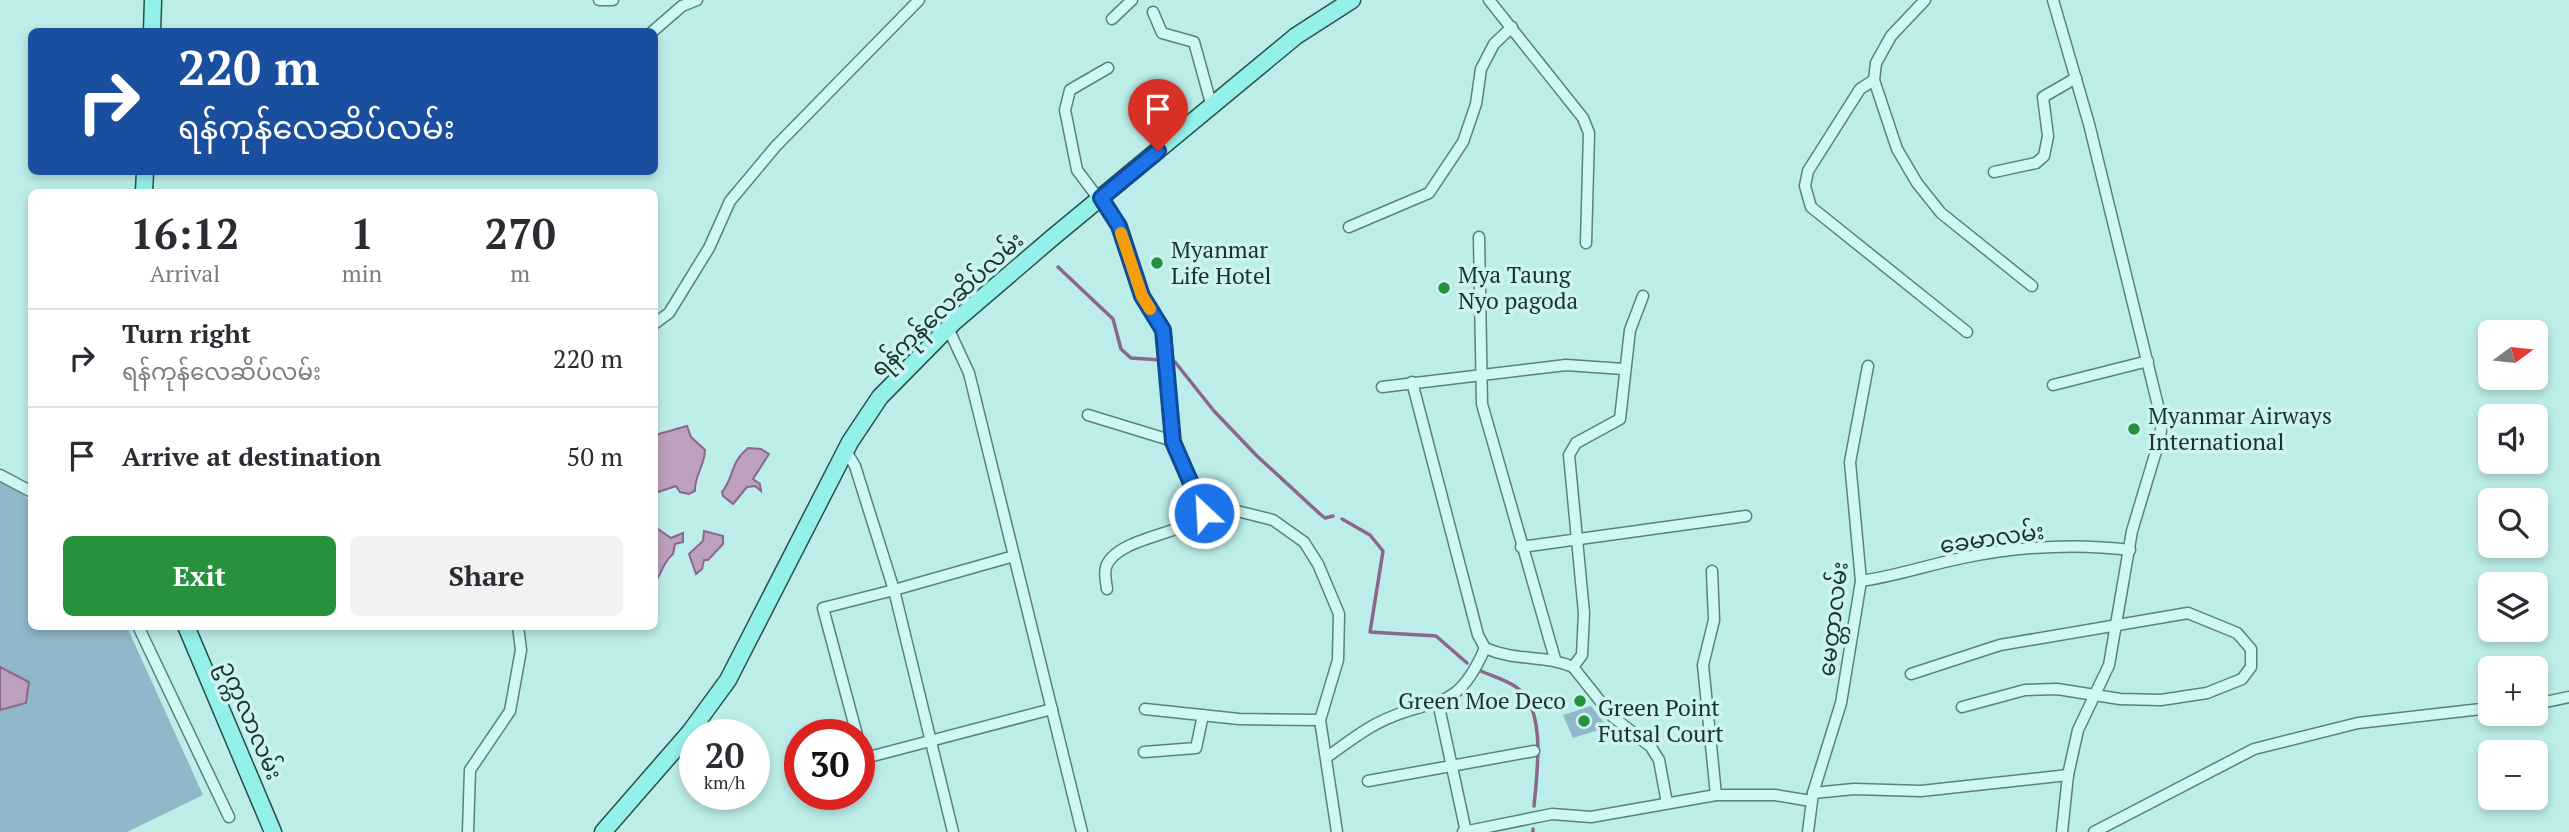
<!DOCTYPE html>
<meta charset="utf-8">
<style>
:root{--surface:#fff;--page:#f2f2f3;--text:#2b2b33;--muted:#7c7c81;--line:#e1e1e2;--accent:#27913e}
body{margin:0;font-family:"PT Serif","Noto Sans Myanmar",serif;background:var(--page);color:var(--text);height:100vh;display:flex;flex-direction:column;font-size:26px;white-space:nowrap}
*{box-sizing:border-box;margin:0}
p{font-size:23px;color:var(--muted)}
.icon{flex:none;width:38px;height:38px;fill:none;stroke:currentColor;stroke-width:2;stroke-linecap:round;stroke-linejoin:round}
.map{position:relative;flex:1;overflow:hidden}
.details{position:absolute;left:28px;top:189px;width:630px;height:441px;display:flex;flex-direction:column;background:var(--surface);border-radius:10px;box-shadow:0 4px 10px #0003}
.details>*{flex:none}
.guide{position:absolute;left:28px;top:28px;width:630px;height:147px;border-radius:10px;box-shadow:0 4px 10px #0003;background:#1a4fa0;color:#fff;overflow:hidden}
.needle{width:46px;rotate:75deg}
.buttons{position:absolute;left:2478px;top:320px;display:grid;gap:14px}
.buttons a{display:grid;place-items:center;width:70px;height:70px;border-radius:10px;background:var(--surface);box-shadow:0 4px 10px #0003;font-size:35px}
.speed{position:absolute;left:679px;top:719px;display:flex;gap:14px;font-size:35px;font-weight:700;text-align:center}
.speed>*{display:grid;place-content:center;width:91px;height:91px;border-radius:50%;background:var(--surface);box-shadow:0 4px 10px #0003;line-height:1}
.speed small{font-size:18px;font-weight:400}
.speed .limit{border:10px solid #d22;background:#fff;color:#111}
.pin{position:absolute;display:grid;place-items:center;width:60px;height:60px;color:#fff;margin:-72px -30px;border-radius:50% 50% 50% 0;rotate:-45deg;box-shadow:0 0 7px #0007}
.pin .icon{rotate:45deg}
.me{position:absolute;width:77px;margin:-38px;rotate:335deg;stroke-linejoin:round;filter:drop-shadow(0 0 5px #0008)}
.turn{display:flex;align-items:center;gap:24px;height:147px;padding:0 35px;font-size:32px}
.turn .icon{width:91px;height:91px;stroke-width:2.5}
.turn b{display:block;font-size:49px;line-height:60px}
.eta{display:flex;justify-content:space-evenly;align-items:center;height:119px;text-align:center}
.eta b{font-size:42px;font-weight:700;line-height:49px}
.button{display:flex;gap:14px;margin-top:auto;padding:14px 35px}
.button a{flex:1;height:80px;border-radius:10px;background:var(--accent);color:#fff;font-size:28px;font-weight:700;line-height:80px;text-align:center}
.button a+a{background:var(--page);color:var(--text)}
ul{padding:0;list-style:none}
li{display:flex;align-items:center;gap:21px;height:98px;padding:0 35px;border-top:2px solid var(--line)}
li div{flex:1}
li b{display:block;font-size:26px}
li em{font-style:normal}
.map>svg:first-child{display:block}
</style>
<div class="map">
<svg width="2569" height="832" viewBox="0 0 2569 832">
<rect width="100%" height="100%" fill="#bcede9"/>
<g fill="#91b7ca">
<path d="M0,482H10L31,502L32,626L127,627L203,795L127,832H0Z"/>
<path d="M1591,706L1608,727L1573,738L1563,715Z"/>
</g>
<g fill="#bca0be" stroke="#8a688b" stroke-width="2">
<path d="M687,426L691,437L705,450C705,465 694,476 695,491L689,494L680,492L676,486L655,493V435Z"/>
<path d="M748,448L761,449L769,454L753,479L760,484L761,491L755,486L747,487L733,504L723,496L722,492C735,476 729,464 748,448Z"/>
<path d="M655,527L671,538L683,533V542L675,544L673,554C662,563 662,574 655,582Z"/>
<path d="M704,531L723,536V544L708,560H704L702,569L696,574L689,554L703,541Z"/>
<path d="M0,667L29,682L26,703L0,710Z"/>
</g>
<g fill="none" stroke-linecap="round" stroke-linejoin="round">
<g stroke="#8a688b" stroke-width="3.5">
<path d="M1058,267L1113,319L1121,349L1131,358L1161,360"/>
<path d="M1175,362L1214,411L1257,456L1320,514L1325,518L1333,516"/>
<path d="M1342,519L1370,535L1383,551L1370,632L1436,636L1467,663"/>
<path d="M1481,671C1492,676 1506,680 1516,687C1547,708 1537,773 1534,806"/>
<path d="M1533,832V829"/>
</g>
<defs>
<g id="street">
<path d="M599,0H613"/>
<path d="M1489,0L1583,118L1589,133L1586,243"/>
<path d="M1925,0L1891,36L1876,63L1874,80L1897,149L1917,183L1941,213L2032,286"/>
<path d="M2053,0L2089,124L2162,422L2160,438L2132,531L2109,665L2078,730L2068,775L2062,832"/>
<path d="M1153,12L1162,33L1194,42L1212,107"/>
<path d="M1112,19L1132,0"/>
<path d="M652,32L682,6L697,0"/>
<path d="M1108,68L1070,90L1065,110L1077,170L1119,226L1142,297L1166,336L1173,442L1201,511H1237L1273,520L1304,542L1318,564L1339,614L1338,660L1320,720L1337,832"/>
<path d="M1874,80L1860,89L1808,171L1805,186L1811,207L1967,332"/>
<path d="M1994,172L2036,163L2044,156L2048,136L2043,97L2076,78"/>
<path d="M1349,227L1429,193L1463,142L1476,104L1481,69L1494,44L1512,27"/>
<path d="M1479,237L1482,404L1555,659"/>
<path d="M654,324L669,313L709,248L730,201L776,146L919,0"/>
<path d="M948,328L969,373L1082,832"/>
<path d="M1412,382L1478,635L1485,648C1517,662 1543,654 1573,667"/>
<path d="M2053,385L2148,361"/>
<path d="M1382,387L1566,365L1624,369"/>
<path d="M1088,415L1173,441"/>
<path d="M846,451L855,466L894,590L1014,556"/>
<path d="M0,475L32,492"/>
<path d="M1521,547L1746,516"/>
<path d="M1712,571L1714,620L1703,665L1716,795"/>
<path d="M1861,581C1896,576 1928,565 1962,558C2016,547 2075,543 2130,550"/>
<path d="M1107,589C1106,582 1104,574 1106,567C1116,536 1194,533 1204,513"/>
<path d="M138,626L229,817"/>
<path d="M1573,667L1582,655L1584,613L1569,455L1576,443L1620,419L1630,330L1643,296"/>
<path d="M1573,667L1612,716L1651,747L1659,760L1667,803"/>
<path d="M1911,674L2000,645L2188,613L2237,633L2251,649V667L2242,679L2207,693L2161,700L2120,699L2057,689L2025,690L1962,707"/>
<path d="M1438,702L1466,832"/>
<path d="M2536,704L2569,697"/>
<path d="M1145,709L1239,719L1320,720"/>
<path d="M857,735L823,608L894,590L953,832"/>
<path d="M859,744L863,757H869L1052,709"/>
<path d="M1144,752L1196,748L1203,715"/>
<path d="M1327,757C1343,746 1359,733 1376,724C1432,694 1455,718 1485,648"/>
<path d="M1368,781L1534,751"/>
<path d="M1813,793L1854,789L1921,791L2068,775"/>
<path d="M468,832L470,770L510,711L521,650L518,626"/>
<path d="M1463,832L1552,814L1591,817L1716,795H1775L1811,801"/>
<path d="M1808,832L1813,793L1841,703L1861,581L1850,462L1868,366"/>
<path d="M2094,832L2254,749L2358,723L2490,708"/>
</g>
<g id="primary">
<path d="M152,32L153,0"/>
<path d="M144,192L145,172"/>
<path d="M186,626L273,832"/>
<path d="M603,832L690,732L728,680L850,442L880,397L954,322L1052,238L1296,36L1352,0"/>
</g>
</defs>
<use href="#street" stroke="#568479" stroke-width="13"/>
<use href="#primary" stroke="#2b5145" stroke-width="19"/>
<use href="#street" stroke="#cff8f5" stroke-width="10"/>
<use href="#primary" stroke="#93f1e9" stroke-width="16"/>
</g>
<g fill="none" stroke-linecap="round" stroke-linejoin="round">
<defs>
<path id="route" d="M1158,151L1101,198L1119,226L1142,296L1163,330L1173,442L1204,513"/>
</defs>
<use href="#route" stroke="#114b97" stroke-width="18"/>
<use href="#route" stroke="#1a73e8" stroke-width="12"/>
<path stroke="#f59e0b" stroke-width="12" d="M1121,233L1142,296L1150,309"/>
</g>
<g fill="#27913e" stroke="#ccf4f2" stroke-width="2.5">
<circle cx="1157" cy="263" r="7"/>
<circle cx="1444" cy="288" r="7"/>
<circle cx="2134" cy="429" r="7"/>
<circle cx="1580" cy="701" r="7"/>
<circle cx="1584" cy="721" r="7"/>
</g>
<g text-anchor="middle" stroke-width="7" stroke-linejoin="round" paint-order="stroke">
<g font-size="23" fill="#1b332c" stroke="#ccf4f2" text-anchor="start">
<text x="1171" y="258">Myanmar<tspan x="1171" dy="26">Life Hotel</tspan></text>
<text x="1458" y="283">Mya Taung<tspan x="1458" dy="26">Nyo pagoda</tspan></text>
<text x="2148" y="424">Myanmar Airways<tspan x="2148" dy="26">International</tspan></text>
<text x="1566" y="709" text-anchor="end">Green Moe Deco</text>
<text x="1598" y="716">Green Point<tspan x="1598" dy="26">Futsal Court</tspan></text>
</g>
<g font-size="23" fill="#1b332c" stroke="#ccf4f2">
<text transform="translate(947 304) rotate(-43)" y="8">ရန်ကုန်လေဆိပ်လမ်း</text>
<text transform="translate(1992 538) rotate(-8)" y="8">ခေမာလမ်း</text>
<text transform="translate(1833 619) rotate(-83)" y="8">မေတ္တာလမ်း</text>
<text transform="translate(251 720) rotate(67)" y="8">ဥက္ကလာလမ်း</text>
</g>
</g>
</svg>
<div class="buttons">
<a><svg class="needle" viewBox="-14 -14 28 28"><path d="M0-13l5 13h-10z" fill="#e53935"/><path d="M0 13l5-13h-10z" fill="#7c7c81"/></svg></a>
<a><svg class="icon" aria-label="sound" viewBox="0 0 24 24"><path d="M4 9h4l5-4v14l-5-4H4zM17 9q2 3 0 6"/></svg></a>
<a><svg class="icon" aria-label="search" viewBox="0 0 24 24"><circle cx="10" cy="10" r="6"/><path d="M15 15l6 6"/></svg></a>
<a><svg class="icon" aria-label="layers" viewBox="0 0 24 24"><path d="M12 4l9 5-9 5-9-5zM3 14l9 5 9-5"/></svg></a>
<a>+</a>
<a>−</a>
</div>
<div class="speed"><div>20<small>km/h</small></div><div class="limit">30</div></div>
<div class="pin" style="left:1158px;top:151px;background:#d93025"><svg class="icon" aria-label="arrive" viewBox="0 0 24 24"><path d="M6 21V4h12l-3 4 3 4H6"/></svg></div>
<svg class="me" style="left:1204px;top:513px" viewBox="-20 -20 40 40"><circle r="17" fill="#1a73e8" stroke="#fff" stroke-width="3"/><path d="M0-11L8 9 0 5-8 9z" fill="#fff"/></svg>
<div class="guide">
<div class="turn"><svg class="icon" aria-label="right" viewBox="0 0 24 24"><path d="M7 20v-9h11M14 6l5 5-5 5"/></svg><div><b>220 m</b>ရန်ကုန်လေဆိပ်လမ်း</div></div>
</div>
<section class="details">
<div class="eta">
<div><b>16:12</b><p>Arrival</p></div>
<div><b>1</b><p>min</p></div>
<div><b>270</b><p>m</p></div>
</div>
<ul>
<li><svg class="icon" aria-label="right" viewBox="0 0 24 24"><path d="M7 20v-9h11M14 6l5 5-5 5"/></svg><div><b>Turn right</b><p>ရန်ကုန်လေဆိပ်လမ်း</p></div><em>220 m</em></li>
<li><svg class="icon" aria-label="arrive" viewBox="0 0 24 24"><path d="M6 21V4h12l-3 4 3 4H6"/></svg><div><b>Arrive at destination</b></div><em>50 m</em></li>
</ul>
<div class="button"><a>Exit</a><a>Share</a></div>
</section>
</div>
